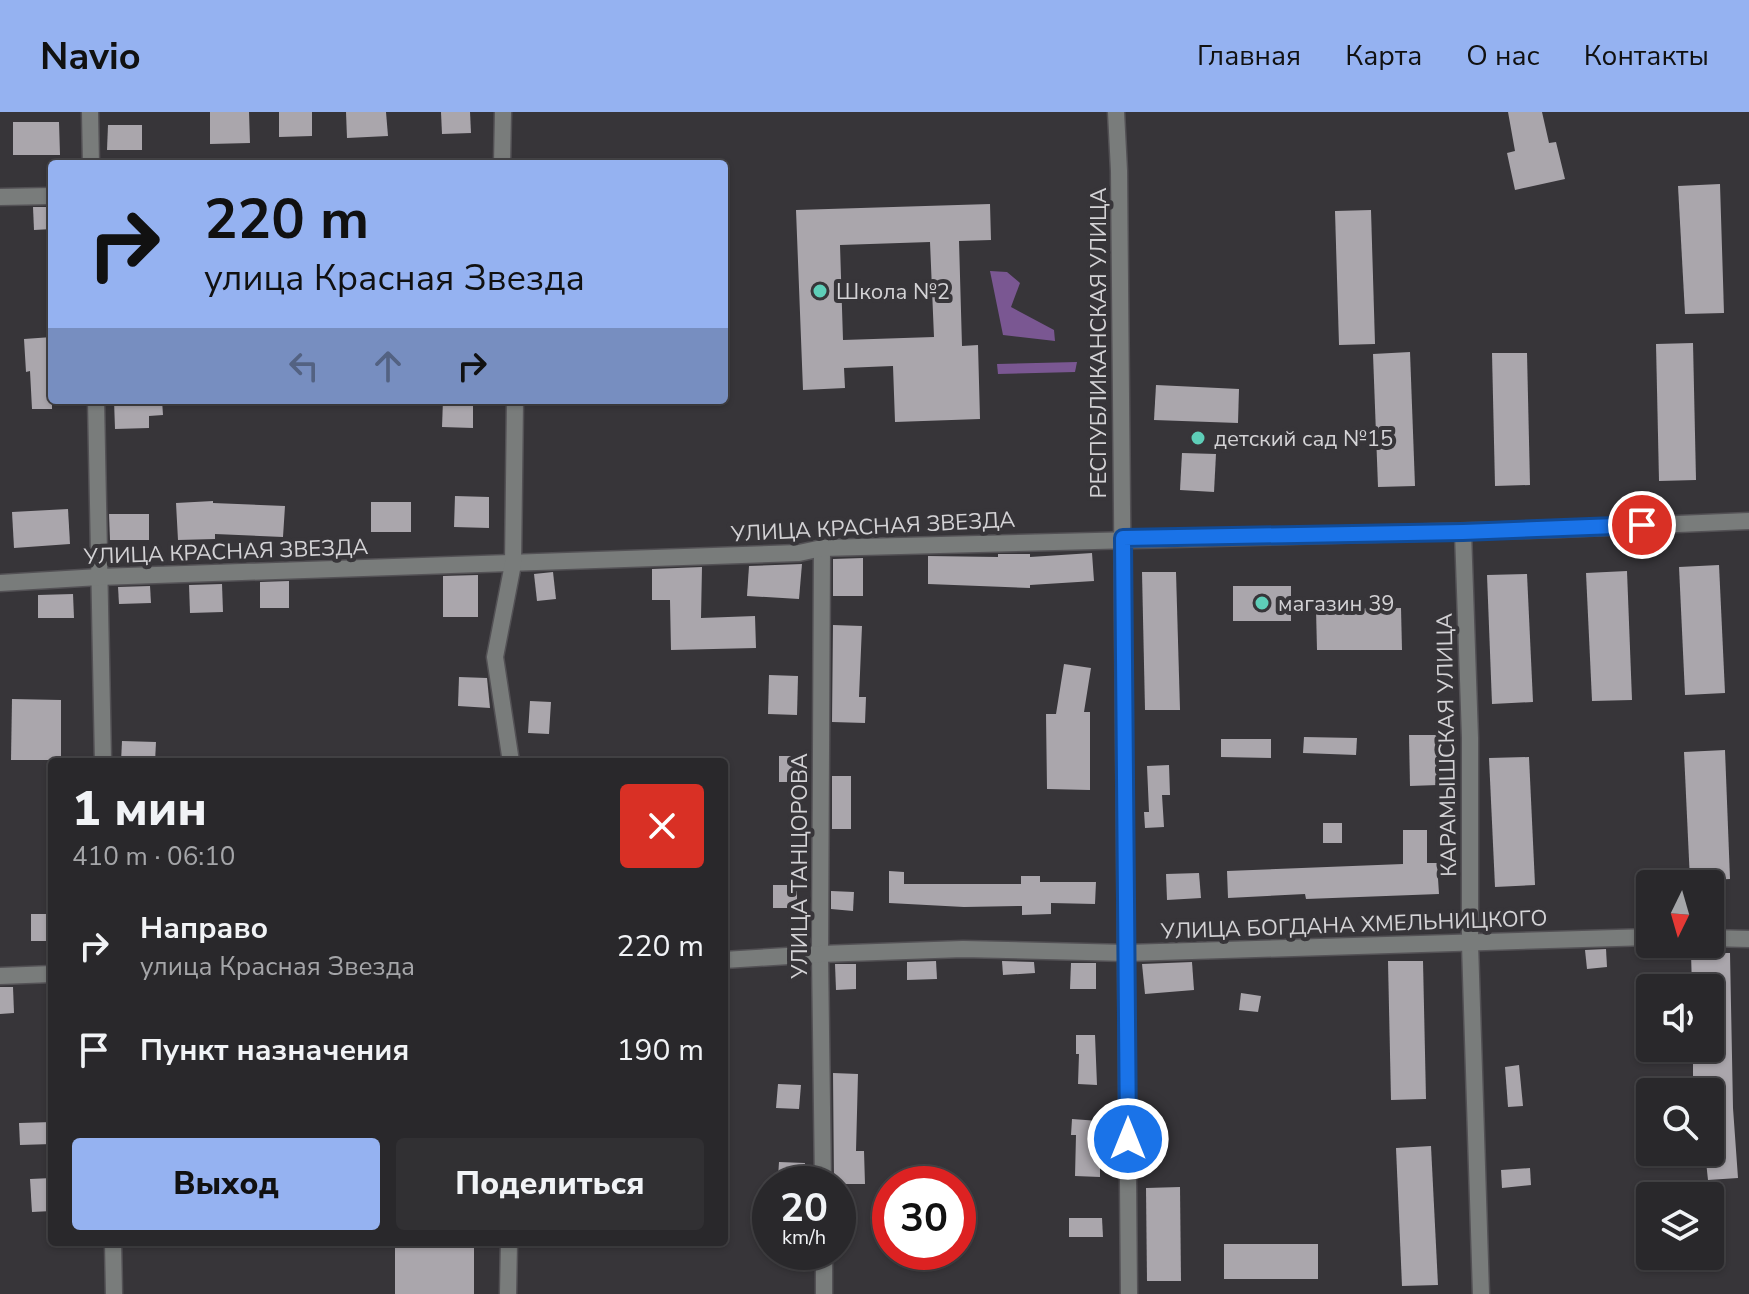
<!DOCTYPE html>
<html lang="ru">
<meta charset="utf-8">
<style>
:root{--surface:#29282b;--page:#313033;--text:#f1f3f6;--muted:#a5a6a9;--line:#454447;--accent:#95b2f1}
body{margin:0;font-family:"Nunito Sans",sans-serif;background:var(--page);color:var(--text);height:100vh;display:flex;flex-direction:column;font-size:30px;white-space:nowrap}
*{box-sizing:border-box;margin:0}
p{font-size:26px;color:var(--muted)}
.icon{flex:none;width:44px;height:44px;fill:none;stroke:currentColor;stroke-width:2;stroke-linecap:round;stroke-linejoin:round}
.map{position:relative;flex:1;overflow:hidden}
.side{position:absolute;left:48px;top:646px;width:680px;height:488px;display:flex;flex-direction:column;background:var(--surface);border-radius:8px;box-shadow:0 2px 6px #0004,0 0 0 2px var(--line)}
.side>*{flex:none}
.banner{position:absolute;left:48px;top:48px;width:680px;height:244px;border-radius:8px;box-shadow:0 2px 6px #0004,0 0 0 2px var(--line);background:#95b2f1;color:#111;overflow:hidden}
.needle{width:52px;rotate:185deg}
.controls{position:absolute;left:1636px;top:758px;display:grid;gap:16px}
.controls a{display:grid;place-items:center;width:88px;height:88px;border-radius:8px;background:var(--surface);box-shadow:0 2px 6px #0004,0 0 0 2px var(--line);font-size:40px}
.speed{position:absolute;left:752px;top:1054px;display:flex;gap:16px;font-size:40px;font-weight:700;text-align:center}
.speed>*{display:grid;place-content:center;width:104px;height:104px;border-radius:50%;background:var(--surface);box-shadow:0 2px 6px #0004,0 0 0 2px var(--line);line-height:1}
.speed small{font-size:20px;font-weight:400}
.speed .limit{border:12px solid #d22;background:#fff;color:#111}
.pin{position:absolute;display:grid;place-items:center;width:68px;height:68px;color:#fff;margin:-34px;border:4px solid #fff;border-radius:50%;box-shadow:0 2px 8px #0007}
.me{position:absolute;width:88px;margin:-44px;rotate:0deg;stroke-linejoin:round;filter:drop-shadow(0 0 6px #0008)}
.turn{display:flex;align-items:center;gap:28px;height:168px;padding:0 24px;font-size:36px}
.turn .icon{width:104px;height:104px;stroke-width:2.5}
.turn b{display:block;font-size:56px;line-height:68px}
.lanes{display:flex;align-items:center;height:76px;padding:0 24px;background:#0003;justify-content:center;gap:40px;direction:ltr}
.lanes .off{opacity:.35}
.round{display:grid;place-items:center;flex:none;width:84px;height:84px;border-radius:8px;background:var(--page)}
.head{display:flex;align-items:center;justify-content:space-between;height:136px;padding:0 24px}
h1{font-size:48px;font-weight:800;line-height:60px}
.cta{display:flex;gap:16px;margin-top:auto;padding:16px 24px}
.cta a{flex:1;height:92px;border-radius:8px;background:var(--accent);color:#111;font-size:32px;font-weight:800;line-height:92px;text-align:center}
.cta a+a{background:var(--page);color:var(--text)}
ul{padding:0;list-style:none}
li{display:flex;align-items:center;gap:24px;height:104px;padding:0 24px}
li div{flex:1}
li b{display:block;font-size:30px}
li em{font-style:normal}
header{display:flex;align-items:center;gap:48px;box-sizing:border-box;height:112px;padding:0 40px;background:var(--accent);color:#111}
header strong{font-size:38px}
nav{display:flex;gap:44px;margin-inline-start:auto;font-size:28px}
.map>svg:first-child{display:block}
</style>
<header>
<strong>Navio</strong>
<nav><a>Главная</a><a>Карта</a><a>О нас</a><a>Контакты</a></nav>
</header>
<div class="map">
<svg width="1749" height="1182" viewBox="0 0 1749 1182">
<rect width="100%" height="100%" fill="#373539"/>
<g fill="#7a5792">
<path d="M990,159L1007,160L1020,171L1011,195L1054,218L1055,229L1003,223Z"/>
<path d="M1077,250L1075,260L998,262L997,252Z"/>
</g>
<g fill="#aaa6ac" fill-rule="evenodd">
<path d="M210,0H249L250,31L210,32Z"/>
<path d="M279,0H312V24L279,25Z"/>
<path d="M346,0H386L388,24L347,26Z"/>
<path d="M441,0H470L471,21L442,22Z"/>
<path d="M1508,0H1542L1549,31L1556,30L1565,67L1515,78L1507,41L1515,39Z"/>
<path d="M13,10H59L60,43H13Z"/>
<path d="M108,13H142V38H107Z"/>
<path d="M1720,72L1724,201L1685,202L1678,74Z"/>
<path d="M990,92L991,128L959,129L962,234L978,233L980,307L895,310L893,254L844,256L845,276L803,278L796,98ZM930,130L934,225L843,228L840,133Z"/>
<path d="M33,95H52V117L34,118Z"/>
<path d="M1371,98L1375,232L1339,233L1335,99Z"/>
<path d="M52,225V297H32L30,259L26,260L24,227Z"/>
<path d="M1693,231L1696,368L1659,369L1656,232Z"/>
<path d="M1410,240L1415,374L1378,375L1373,242Z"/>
<path d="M1492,241H1527L1530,373L1495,374Z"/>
<path d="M1156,273L1239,277L1238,311L1154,308Z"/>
<path d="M114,288H162L163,303L149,304V316L115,317Z"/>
<path d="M443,288H473V316L442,315Z"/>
<path d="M1182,341L1216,342L1214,380L1180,378Z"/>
<path d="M455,384L489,385V416L454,415Z"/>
<path d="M213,389V391L285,394L283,425L215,422V427L178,428L176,391Z"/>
<rect x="371" y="390" width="40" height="30"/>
<path d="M68,397L70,432L14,436L12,400Z"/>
<path d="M109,402H149V428H110Z"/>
<path d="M1092,441L1094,469L1030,473V476L928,472V444L998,445V442H1030V445Z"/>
<path d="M863,446V484H833V447Z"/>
<path d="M802,452L799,487L747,484L749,454Z"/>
<path d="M1719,453L1725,581L1685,583L1679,455Z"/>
<path d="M702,455L701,506L755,504L756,536L671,538L670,488H652V457Z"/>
<path d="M1627,459L1632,588L1592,589L1586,461Z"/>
<path d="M553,460L556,487L537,489L534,462Z"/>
<path d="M1142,460H1176L1180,598H1145Z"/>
<path d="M1527,462L1533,590L1492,592L1487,463Z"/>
<path d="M478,463V505H443V464Z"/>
<path d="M289,469V496H260V470Z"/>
<path d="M222,472L223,500L190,501L189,473Z"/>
<path d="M150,474L151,491L119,492L118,475Z"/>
<rect x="1233" y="474" width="58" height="35"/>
<path d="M73,482L74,506H38V483Z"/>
<path d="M1401,496L1402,538H1317L1316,497Z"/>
<path d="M833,513L862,514L859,585H866L865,611L832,610Z"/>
<path d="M1064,552L1091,556L1084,600H1090V678L1047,677L1046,602H1056Z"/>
<path d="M769,563L798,564L797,603L768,602Z"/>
<path d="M459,565L487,566L490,596L458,594Z"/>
<path d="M12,587L61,588V648H11Z"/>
<path d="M530,589L551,590L549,622L528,621Z"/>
<path d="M1409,623H1437L1438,673L1410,674Z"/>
<path d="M1304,625L1357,626L1356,643L1303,641Z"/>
<path d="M1221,627H1271V646L1221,645Z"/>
<path d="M122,629L156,630L155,650H121Z"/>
<path d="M1725,638L1730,767L1690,769L1684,640Z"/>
<path d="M779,644H797L798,670H779Z"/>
<path d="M1529,645L1535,773L1495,775L1489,646Z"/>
<path d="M1169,653L1170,683H1162L1164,715L1145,716L1144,700H1149L1147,654Z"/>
<rect x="832" y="664" width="19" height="53"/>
<rect x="1323" y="711" width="19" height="20"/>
<path d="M1403,718H1427V751H1437L1439,782L1306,787L1305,782L1228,786L1227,759L1403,752Z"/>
<path d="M889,759L904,760V772H1021V764H1040V770H1096L1095,792L1051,791V802L1022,803V794L964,795L889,791Z"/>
<path d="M1199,761L1201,786L1167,788L1166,762Z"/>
<rect x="773" y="773" width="24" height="23"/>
<path d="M831,779L854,780L853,799L831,797Z"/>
<rect x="31" y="802" width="21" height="27"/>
<path d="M1606,837L1607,855L1587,857L1585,838Z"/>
<path d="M1691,841H1730L1733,996L1738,1066L1708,1068L1705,1040H1710V1035L1717,1034L1714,992H1710V980H1693V936H1710V876H1692Z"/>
<path d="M936,849L937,867L907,868V850Z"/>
<path d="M1002,849L1034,850L1035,861L1003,863Z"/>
<path d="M1388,849H1423L1426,987L1391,988Z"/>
<path d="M1192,850L1194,878L1145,882L1142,852Z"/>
<path d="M1071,851H1096V877H1070Z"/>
<path d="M835,852H856V877L836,878Z"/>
<path d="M0,875H13L14,901L0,902Z"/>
<path d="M1241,881L1261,884L1258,900L1239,898Z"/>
<path d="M1076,923H1095L1097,973L1078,972L1079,942H1076Z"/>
<path d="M1519,953L1523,994L1508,995L1505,955Z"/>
<path d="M833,961L858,962L856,1039H864L865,1072H834Z"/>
<path d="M778,972L801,973L799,997L776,996Z"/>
<path d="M1072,1007L1099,1009L1097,1046H1100V1065L1075,1064L1076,1023H1071Z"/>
<path d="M1140,1007H1159V1049H1139Z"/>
<path d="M52,1010V1032L20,1033L19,1011Z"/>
<path d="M1431,1034L1438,1173L1402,1174L1396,1036Z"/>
<path d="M779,1050L805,1051L804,1068L778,1067Z"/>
<path d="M1530,1056L1531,1073L1502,1076L1501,1058Z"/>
<path d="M52,1066V1099L32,1100L30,1067Z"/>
<path d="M1180,1075L1181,1169H1147L1146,1076Z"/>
<path d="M1069,1106H1102L1103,1125H1069Z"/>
<rect x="1224" y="1132" width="94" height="35"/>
<rect x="395" y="1136" width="79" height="46"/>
</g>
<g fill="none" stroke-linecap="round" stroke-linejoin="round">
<defs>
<g id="minor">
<path d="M90,0L91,52"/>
<path d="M1116,0L1119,59L1129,1182"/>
<path d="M502,52L503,0"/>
<path d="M0,85L52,84"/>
<path d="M96,288L103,650"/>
<path d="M1463,420L1470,626V832L1481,1182"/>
<path d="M822,436L820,842L823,1072"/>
<path d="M0,471L99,465L799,441L822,436L1559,417L1749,409"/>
<path d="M511,650L495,545L513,452L515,288"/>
<path d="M1710,826L1749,827"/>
<path d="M724,848L820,842L963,837L1127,841L1650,825"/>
<path d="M0,864L52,862"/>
<path d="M113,1130L114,1182"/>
<path d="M824,1140V1182"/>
<path d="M508,1182L509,1130"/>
</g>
</defs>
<use href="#minor" stroke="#535155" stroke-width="19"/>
<use href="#minor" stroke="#797c7b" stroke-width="16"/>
</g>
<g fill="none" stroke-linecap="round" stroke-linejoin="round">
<defs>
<path id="route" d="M1128,1027L1123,426L1463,420L1642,413"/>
</defs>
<use href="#route" stroke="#114b97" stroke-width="20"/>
<use href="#route" stroke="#1a73e8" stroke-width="14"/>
</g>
<g fill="#5eceb8" stroke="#373539" stroke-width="3">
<circle cx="820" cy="179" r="8"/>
<circle cx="1198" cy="326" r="8"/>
<circle cx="1262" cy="491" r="8"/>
</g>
<g text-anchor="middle" stroke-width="8" stroke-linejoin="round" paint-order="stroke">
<g font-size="22" fill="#d3d2d5" stroke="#373539" text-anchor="start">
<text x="836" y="187">Школа №2</text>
<text x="1214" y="334">детский сад №15</text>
<text x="1278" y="499">магазин 39</text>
</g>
<g font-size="22" fill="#d3d2d5" stroke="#373539">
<text transform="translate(1098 231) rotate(-90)" y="8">РЕСПУБЛИКАНСКАЯ УЛИЦА</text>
<text transform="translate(873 414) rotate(-3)" y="8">УЛИЦА КРАСНАЯ ЗВЕЗДА</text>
<text transform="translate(226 439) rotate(-2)" y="8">УЛИЦА КРАСНАЯ ЗВЕЗДА</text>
<text transform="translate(1446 633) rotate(-91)" y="8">КАРАМЫШСКАЯ УЛИЦА</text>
<text transform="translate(799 754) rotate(-90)" y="8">УЛИЦА ТАНЦОРОВА</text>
<text transform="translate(1354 812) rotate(-2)" y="8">УЛИЦА БОГДАНА ХМЕЛЬНИЦКОГО</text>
</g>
</g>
</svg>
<div class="controls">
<a><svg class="needle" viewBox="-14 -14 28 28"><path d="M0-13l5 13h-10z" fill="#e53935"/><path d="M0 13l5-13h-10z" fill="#a5a6a9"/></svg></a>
<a><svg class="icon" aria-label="sound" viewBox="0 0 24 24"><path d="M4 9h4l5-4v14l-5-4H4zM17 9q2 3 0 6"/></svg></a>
<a><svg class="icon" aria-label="search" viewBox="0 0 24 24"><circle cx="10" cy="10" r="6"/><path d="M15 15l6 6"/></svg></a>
<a><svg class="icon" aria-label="layers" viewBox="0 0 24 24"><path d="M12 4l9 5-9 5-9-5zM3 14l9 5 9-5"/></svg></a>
</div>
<div class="speed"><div>20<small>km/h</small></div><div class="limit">30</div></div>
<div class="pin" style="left:1642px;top:413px;background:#d93025"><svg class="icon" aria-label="arrive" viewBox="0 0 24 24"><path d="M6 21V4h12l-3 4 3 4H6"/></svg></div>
<svg class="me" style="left:1128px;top:1027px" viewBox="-20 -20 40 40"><circle r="17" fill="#1a73e8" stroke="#fff" stroke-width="3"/><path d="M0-11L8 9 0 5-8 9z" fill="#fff"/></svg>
<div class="banner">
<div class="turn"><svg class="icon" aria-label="right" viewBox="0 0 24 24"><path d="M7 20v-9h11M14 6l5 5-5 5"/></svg><div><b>220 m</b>улица Красная Звезда</div></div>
<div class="lanes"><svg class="icon off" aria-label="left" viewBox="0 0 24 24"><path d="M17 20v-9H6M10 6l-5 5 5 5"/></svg><svg class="icon off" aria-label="ahead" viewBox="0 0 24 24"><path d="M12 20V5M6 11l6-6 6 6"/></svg><svg class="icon" aria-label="right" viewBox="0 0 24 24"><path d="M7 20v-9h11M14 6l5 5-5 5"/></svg></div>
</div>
<section class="side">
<div class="head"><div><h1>1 мин</h1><p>410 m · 06:10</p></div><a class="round" style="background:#d93025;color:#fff"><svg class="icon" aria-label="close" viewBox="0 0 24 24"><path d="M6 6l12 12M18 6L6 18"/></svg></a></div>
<ul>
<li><svg class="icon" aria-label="right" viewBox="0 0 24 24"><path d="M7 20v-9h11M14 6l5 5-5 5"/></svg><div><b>Направо</b><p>улица Красная Звезда</p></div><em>220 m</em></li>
<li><svg class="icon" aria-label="arrive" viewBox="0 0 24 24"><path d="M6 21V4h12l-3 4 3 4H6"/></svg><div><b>Пункт назначения</b></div><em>190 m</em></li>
</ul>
<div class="cta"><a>Выход</a><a>Поделиться</a></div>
</section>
</div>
